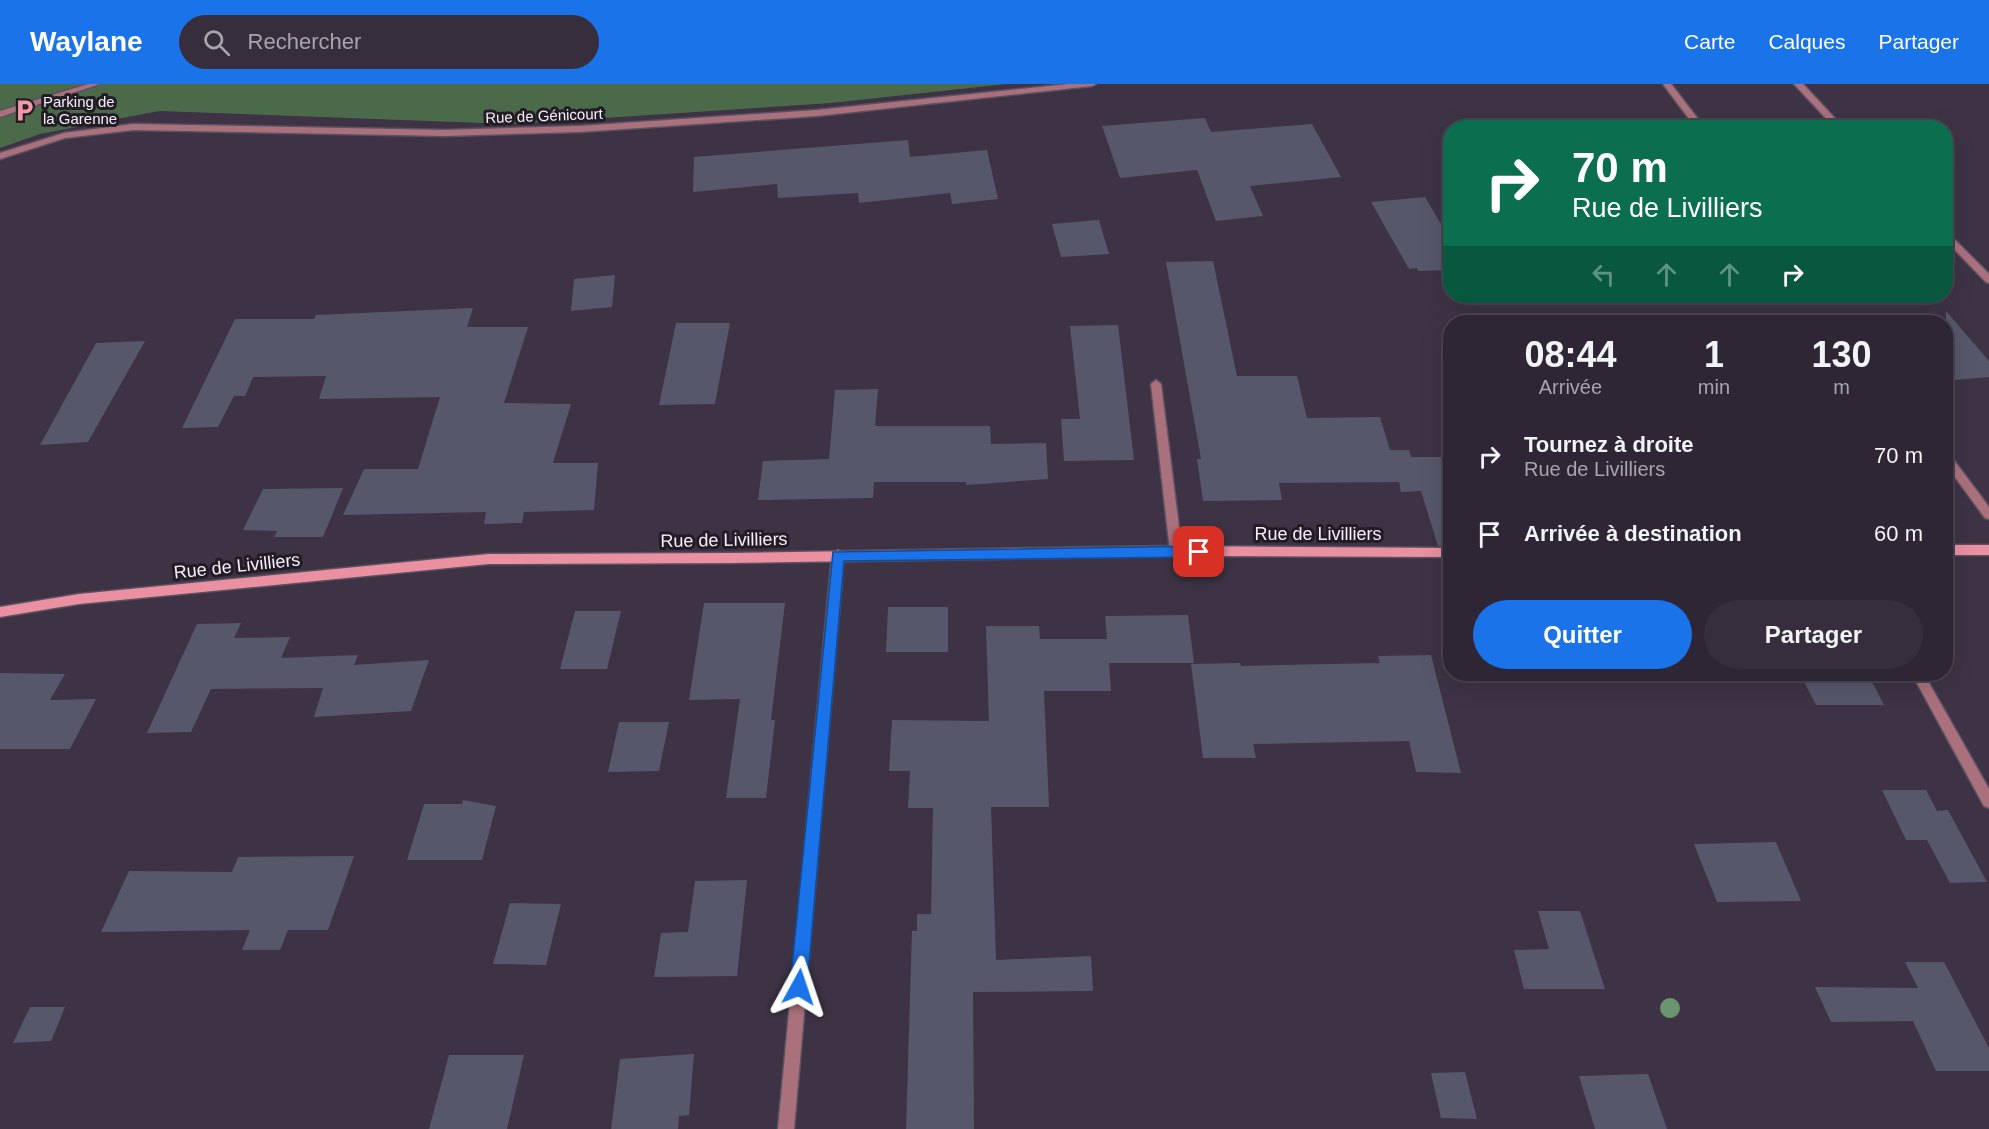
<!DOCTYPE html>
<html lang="fr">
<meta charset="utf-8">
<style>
:root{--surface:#2e2634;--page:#362e3c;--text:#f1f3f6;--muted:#a7a5ac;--line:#49434f;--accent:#1a73e8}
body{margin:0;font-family:Arial,sans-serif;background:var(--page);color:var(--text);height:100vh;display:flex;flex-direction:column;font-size:22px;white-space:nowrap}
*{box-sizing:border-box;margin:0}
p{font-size:20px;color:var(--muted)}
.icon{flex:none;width:33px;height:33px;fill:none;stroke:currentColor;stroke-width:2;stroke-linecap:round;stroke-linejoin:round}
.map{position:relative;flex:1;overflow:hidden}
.details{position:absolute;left:1443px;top:231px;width:510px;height:366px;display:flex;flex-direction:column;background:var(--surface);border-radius:24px;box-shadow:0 6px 24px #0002,0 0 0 2px var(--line)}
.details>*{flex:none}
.hud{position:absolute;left:1443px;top:36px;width:510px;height:183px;border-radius:24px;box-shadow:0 6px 24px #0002,0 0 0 2px var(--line);background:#0b6e4f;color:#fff;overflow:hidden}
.pin{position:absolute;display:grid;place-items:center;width:51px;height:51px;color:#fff;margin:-26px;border-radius:12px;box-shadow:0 3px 9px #0006}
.me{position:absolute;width:66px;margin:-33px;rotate:5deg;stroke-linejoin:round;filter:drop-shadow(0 0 4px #0008)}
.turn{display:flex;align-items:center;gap:21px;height:126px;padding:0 30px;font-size:27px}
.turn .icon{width:78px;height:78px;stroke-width:2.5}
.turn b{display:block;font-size:42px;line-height:51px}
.lanes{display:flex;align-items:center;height:57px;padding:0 30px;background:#0003;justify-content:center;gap:30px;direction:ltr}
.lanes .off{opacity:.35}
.eta{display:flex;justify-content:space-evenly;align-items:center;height:102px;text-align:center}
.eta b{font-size:36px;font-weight:700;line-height:42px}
.primary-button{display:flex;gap:12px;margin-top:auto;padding:12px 30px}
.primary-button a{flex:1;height:69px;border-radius:36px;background:var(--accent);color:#fff;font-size:24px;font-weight:700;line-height:69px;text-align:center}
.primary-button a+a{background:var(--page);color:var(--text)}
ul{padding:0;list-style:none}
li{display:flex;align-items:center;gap:18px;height:78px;padding:0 30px}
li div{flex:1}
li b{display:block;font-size:22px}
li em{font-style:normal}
header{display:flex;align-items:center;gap:36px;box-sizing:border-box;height:84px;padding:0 30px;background:var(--accent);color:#fff}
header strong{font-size:28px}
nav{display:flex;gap:33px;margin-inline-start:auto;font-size:21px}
.search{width:420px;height:54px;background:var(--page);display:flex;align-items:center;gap:15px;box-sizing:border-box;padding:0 21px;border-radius:33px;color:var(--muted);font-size:22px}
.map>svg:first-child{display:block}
</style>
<header>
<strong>Waylane</strong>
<div class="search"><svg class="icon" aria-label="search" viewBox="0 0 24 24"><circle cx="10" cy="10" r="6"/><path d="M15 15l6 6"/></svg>Rechercher</div>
<nav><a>Carte</a><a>Calques</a><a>Partager</a></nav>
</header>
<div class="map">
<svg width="1989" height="1045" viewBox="0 0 1989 1045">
<rect width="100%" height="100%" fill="#3d3345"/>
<path fill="#4a6a49" d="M0,0H1006L831,19L513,40L159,27L40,50L0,64Z"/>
<g fill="#56576b">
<path d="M1205,34L1211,48L1312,40L1341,93L1250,102L1263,132L1216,137L1197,86L1120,94L1102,42Z"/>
<path d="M908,56L910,73L987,66L998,115L952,120L950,109L859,119L858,109L778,114L777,100L693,108L694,73Z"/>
<path d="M1425,113L1450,155V186L1418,187L1417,184L1409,185L1371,118Z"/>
<path d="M1099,136L1109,170L1061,173L1052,140Z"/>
<path d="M1213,177L1237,292H1297L1307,334L1380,333L1390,366H1409L1411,373H1450V462H1438L1421,407L1401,408L1399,398L1279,399L1282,416L1203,417L1197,375H1201L1166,178Z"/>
<path d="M615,191L612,223L571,227L574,195Z"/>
<path d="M473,224L467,243H528L504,319L571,320L553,379H598L594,426L524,428L522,439L484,440L486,428L343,431L364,385H418L440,313L319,315L326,292L253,293L245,312H234L218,343L182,344L235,235H314L316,231Z"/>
<path d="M1946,227L1989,277V293L1955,296L1946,284Z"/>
<path d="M676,239H730L715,320L659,321Z"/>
<path d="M1118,241L1134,376L1064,377L1061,335H1080L1070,242Z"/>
<path d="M145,257L88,358L40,361L96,259Z"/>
<path d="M878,305L875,342H990L991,360L1046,359L1048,395L966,401V398H874L873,414L758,416L763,377L829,375L835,306Z"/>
<path d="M343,404L323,453H274L277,447L243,446L263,405Z"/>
<path d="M704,519H785L771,636H775L766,714H726L740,615L689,616Z"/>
<path d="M888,523H948V568H886Z"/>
<path d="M575,527H621L607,585H560Z"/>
<path d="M1188,531L1194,579H1109L1111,607H1044L1049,723H991L996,876L1091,872L1093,907L973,908L974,1045H906L912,847H917V830H931L933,724H908L910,687H889L892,636L989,637L986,542H1039L1040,555H1107L1105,532Z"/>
<path d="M241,539L234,554L290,553L281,574L358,571L354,581L429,576L411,627L314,633L323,604L211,605L191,648L147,649L197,540Z"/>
<path d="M1431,571L1461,689L1416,688L1409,657L1253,660L1256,674H1203L1191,580L1240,579L1241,582L1380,579L1378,572Z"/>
<path d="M0,589L65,590L50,616L96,615L70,665H0Z"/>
<path d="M1800,590H1868L1884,621H1816Z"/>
<path d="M619,638H669L659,687L608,688Z"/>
<path d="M1882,706H1926L1937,727L1948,726L1987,798L1950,799L1927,756H1906Z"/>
<path d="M463,716L496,722L482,776H407L424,720H462Z"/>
<path d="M1776,758L1801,817L1717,818L1694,760Z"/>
<path d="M354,772L328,846H288L280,866H242L250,846L101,848L129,787L232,788L238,773Z"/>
<path d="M747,796L737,892L654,893L661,849L688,848L695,797Z"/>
<path d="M510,819L561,820L546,881L493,880Z"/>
<path d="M1538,827H1580L1605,905H1524L1514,866L1549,865Z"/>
<path d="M1905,878H1944L1989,964V987H1936L1913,937L1831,938L1815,903L1918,904Z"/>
<path d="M30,923H65L51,957L13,959Z"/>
<path d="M694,970L689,1031L679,1032L678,1045H611L620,975Z"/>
<path d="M449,971H524L507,1045H429Z"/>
<path d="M1465,988L1477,1035L1441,1034L1431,989Z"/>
<path d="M1648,990L1667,1045H1595L1579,992Z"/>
</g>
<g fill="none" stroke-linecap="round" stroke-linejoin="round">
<defs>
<g id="lane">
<path d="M88,0H100L0,33V27Z"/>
<path d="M1156,296L1161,300L1182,467L1180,470H1172L1170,467L1151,300Z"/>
<path d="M1946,370L1950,371L1989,423V435L1985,434L1946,381Z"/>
</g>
<g id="street">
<path d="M1069,0H1096L1092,2L817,32L579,48L445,52L133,46L65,54L0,75V69L64,49L133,40L445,46L579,42L817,26Z"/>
<path d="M1663,0H1671L1705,44H1696Z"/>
<path d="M1794,0H1803L1844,44H1835Z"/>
<path d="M1946,149L1949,150L1989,190V199L1986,198L1946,157Z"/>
<path d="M838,466L842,468L844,471L794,1045H778L832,471L834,468Z"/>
<path d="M1912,590H1924L1989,705V724L1984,722Z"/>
</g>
<g id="secondary">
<rect x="1946" y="461" width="43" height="10"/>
<path d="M1176,462L1450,464V473L1176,472L731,479L489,480L79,520L0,533V523L79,510L489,470L731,469Z"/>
</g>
</defs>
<use href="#lane" stroke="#5a5162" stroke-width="3"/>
<use href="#street" stroke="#5a5162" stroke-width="3"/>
<use href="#secondary" stroke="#5a5162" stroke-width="3"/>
<use href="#lane" fill="#aa717c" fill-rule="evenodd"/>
<use href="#street" fill="#aa717c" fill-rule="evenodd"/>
<use href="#secondary" fill="#ea90a1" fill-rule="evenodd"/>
</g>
<circle fill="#6d9470" cx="1670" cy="924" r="10"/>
<path fill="#1a73e8" stroke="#114b97" stroke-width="1.5" d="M1199,462L1205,468L1199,473L844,477L807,903L805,909L799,912L793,909L790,903L833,468Z"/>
<defs>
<symbol id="parking-bare" viewBox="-9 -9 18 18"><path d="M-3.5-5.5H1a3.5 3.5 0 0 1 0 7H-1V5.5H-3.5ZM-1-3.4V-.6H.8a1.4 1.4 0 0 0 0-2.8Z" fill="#f49aa6" stroke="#221d25" stroke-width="2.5" paint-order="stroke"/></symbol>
</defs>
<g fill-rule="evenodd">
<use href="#parking-bare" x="8" y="10" width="33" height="33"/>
</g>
<g text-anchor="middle" stroke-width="6" stroke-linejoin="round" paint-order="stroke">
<g font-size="15" fill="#f5eefa" stroke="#221d25" text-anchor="start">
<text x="43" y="23">Parking de<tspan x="43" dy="17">la Garenne</tspan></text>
</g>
<g font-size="15" fill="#f5eefa" stroke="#221d25">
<text transform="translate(544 32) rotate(-2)" y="5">Rue de Génicourt</text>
</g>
<g font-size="18" fill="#f5eefa" stroke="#221d25">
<text x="1318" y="456">Rue de Livilliers</text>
<text transform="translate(724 456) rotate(-1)" y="6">Rue de Livilliers</text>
<text transform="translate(237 482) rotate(-6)" y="6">Rue de Livilliers</text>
</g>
</g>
</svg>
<div class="pin" style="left:1199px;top:468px;background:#d93025"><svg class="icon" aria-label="arrive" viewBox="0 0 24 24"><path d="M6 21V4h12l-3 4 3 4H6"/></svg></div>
<svg class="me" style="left:799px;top:903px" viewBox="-20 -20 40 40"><path d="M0-17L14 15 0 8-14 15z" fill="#1a73e8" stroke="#fff" stroke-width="4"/></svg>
<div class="hud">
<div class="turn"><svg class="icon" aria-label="right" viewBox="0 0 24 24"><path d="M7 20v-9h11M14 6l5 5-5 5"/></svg><div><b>70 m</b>Rue de Livilliers</div></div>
<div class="lanes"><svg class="icon off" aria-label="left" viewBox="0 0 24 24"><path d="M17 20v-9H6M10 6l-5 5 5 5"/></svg><svg class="icon off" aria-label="ahead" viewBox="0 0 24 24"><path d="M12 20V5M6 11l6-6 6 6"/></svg><svg class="icon off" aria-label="ahead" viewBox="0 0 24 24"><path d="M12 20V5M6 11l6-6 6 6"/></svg><svg class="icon" aria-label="right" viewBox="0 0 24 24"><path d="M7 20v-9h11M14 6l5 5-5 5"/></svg></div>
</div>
<section class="details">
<div class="eta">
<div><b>08:44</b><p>Arrivée</p></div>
<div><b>1</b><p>min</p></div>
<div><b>130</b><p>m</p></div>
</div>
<ul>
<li><svg class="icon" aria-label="right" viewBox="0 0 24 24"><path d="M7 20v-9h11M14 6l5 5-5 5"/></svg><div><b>Tournez à droite</b><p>Rue de Livilliers</p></div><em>70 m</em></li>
<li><svg class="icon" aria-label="arrive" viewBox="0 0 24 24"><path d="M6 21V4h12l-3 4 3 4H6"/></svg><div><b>Arrivée à destination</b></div><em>60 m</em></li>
</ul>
<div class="primary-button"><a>Quitter</a><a>Partager</a></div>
</section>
</div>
